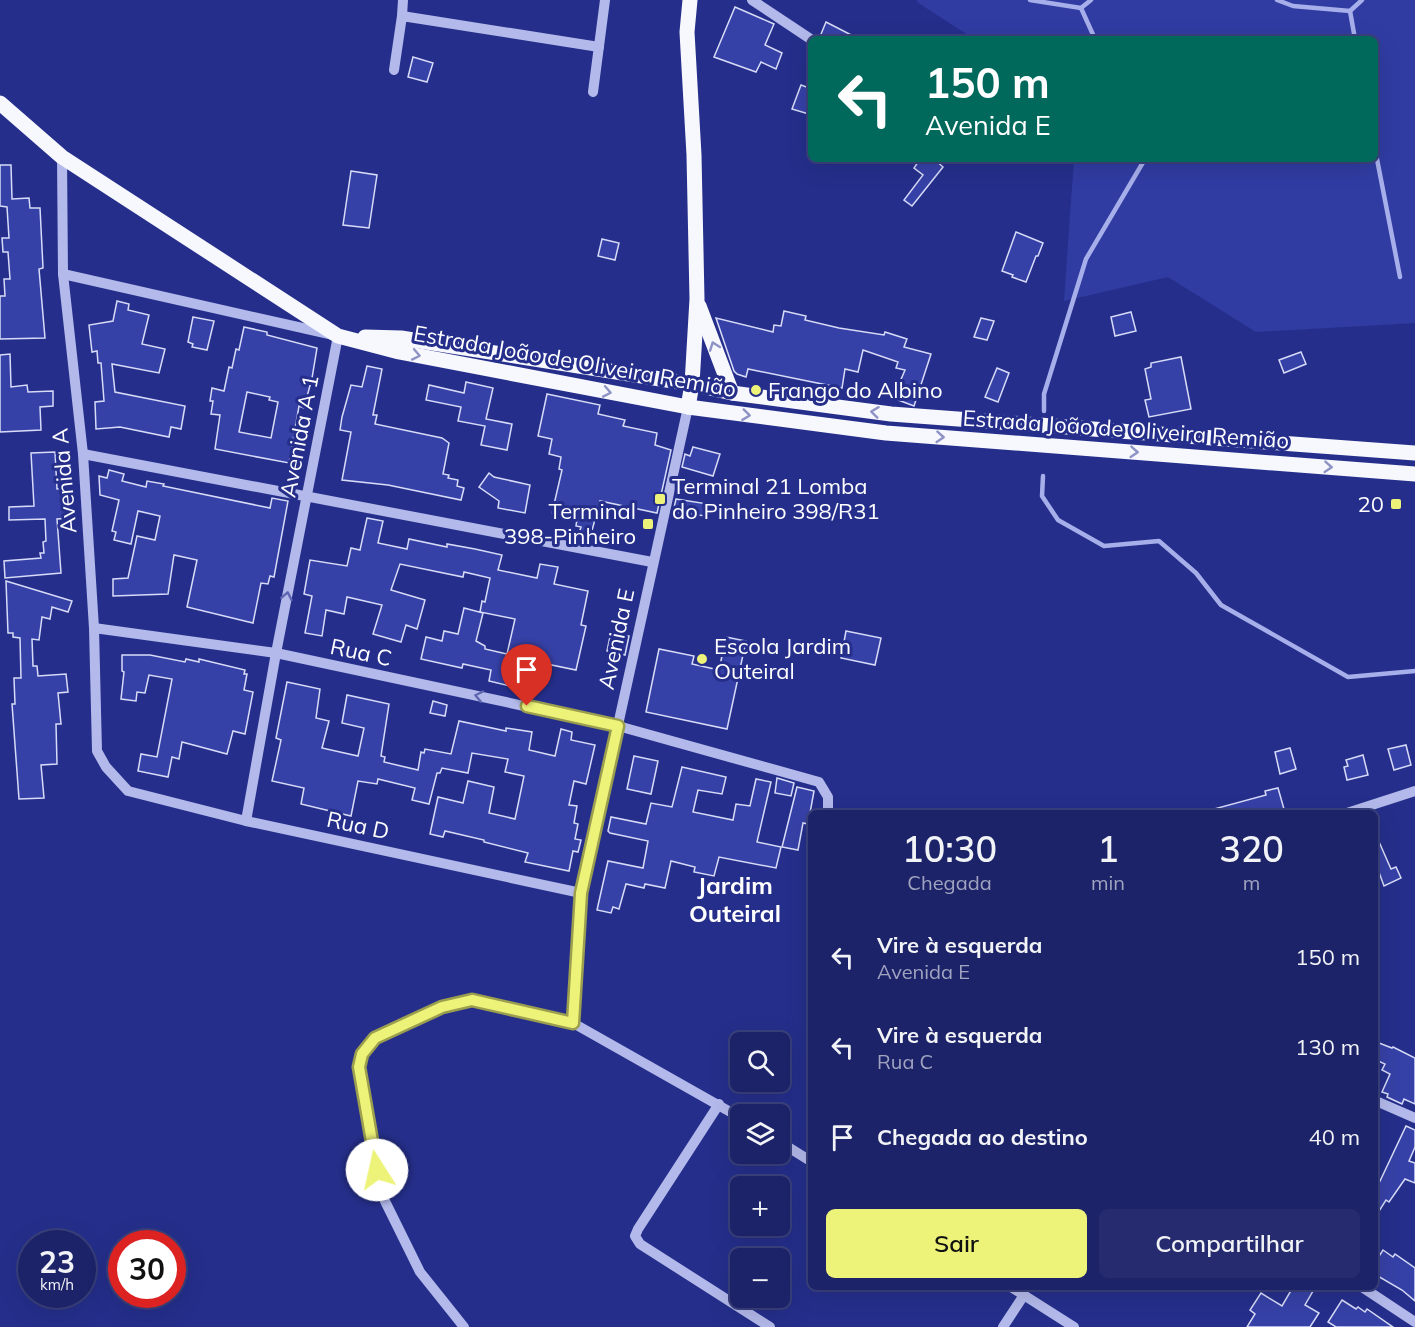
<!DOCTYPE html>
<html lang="pt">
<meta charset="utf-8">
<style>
:root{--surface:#1c2368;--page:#252b6e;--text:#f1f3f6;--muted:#a0a4c0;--line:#3a407c;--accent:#edf378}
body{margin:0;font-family:Mulish,sans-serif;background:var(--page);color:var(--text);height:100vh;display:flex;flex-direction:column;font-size:22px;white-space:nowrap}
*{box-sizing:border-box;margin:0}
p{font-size:20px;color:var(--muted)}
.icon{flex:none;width:33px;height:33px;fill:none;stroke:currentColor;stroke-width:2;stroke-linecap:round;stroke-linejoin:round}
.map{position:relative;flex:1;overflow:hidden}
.sheet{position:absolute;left:808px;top:810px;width:570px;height:480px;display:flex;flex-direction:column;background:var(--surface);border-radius:9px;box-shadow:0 6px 24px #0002,0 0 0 2px var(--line)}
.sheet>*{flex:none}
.guide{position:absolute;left:808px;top:36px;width:570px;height:126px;border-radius:9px;box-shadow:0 6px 24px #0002,0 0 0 2px var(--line);background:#00695c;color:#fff;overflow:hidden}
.controls{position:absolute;left:730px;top:1032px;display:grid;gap:12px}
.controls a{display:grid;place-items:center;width:60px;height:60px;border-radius:9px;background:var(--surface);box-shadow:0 6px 24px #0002,0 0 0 2px var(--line);font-size:30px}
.speed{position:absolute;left:18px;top:1230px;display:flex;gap:12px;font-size:30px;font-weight:700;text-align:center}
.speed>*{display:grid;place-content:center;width:78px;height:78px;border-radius:50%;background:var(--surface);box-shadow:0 6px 24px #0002,0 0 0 2px var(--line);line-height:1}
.speed small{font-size:15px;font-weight:400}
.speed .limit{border:9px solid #d22;background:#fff;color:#111}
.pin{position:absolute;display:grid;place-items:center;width:51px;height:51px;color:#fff;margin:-62px -26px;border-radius:50% 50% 50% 0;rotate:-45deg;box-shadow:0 0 6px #0007}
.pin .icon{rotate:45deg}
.me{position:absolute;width:66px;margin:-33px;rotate:350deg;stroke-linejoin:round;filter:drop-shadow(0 0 4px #0008)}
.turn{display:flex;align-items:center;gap:21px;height:126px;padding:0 18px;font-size:27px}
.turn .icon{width:78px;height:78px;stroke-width:2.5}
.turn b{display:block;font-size:42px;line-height:51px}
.eta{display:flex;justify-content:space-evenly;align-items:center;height:102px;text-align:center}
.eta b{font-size:36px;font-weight:600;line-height:42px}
.action{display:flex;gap:12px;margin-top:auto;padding:12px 18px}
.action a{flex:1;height:69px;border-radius:9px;background:var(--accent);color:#111;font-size:24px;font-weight:600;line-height:69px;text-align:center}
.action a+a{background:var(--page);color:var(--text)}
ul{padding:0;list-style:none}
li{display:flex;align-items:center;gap:18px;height:90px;padding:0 18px}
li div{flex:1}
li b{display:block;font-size:22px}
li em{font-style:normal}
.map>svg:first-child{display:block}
</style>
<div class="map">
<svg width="1415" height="1327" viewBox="0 0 1415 1327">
<rect width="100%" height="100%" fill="#252f8b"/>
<path fill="#303ca2" d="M917,0H1415V323L1256,332L1168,277L1064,301L1074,159H1376V39H974L917,2Z"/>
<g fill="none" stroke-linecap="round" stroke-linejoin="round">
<g stroke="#a7afeb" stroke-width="4.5">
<path d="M1030,0L1081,8L1091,0"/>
<path d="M1277,0L1293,6L1350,11L1362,0"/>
<path d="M1081,8L1095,39"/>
<path d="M1350,11L1355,39"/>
<path d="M1376,154L1400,277"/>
<path d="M1044,411V394L1086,259L1145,159"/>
<path d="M1043,476L1042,496L1058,520L1104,546L1159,541L1196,573L1221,605L1348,677L1415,671"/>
</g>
</g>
<g fill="#3641a7" stroke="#d7dbf8" stroke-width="1.5" fill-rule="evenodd">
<path d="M735,7L774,24L765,45L782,53L776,69L761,62L756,72L714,57Z"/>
<path d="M826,22L859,39H819Z"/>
<path d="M413,57L433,63L427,82L408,77Z"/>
<path d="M801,85L812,89V115L792,109Z"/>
<path d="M920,159H934L943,167L912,206L904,200L923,175L914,168Z"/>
<path d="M0,165H11L12,199L29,198L30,208H40L43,268L39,269L45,338L0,339V296H5L4,279H10L8,252H3L2,238H9L7,207L0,206Z"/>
<path d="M351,171L377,175L369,228L343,225Z"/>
<path d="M1016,232L1043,243L1038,256H1036L1026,282L1012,277L1013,275L1002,271Z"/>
<path d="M602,239L619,243L615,260L598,256Z"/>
<path d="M117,301L129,304L128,310L149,315L142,344L165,349L159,373L112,364L115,392L185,406L181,429L171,427L169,437L120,427L96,429L95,402L104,401L101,363H98L97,351L92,352L89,325L113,321Z"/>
<path d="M784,311L806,316L805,320L839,328L884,335L885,332L907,339L904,347L931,354L914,406L893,398L905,370L896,368L898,362L863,350L858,372L845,369L842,388L748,369L746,377L737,374L734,371L716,318L773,332L774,325L781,326Z"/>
<path d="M1131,312L1136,331L1115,336L1111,317Z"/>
<path d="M193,317L214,321L207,350L192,347L193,344L188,342Z"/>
<path d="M981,318L994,321L987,340L974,337Z"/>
<path d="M244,327L267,332V335L317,348L312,378L304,408L299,406L292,446L298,448L296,459L290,458L289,463L215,449L220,415L211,414L213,401H210L212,388L224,391L229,367L232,368L236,349L239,350ZM247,392L270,397L269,400L278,402L271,438L239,432Z"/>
<path d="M1301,352L1306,364L1284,373L1279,360Z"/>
<path d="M10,354L11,387L27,385L28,392L53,391V406L40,407L41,430L0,432V355Z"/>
<path d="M1181,357L1191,409L1149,417L1145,400L1151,399L1145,369L1151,367V363Z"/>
<path d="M367,366L382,369L373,415H377L375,424L442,438L449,443L443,474L449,475L448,478L458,480L457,486L464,488L461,500L388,485L342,480L351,432L340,430L342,417L351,385L362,387Z"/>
<path d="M997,368L1009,373L998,402L985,397Z"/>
<path d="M466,382L493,388L486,419L512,424L507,450L481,445L485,426L458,421L461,407L426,400L429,385L464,393Z"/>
<path d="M547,394L600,405L598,414L625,420L623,426L657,433L655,445L671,450L657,513L600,501L590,538L578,536L581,527L576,526L577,519L552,513L562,470L559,469L561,457L549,454L552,439L538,436Z"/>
<path d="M693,447L720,454L713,476L682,467L685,454L690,456Z"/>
<path d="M55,452L57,489L68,488L69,518L57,519L61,573L5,578L4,561L41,558L40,553H44L43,542L46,541L45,519L9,520V507L34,506L31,453Z"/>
<path d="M109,470L124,474L122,481L146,487L147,481L164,484L163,486L270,508L272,498L288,501L274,577L270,576L268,584L261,583L253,623L187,607L197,560L174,555L168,594L113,596V579L128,578L137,536L155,540L160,516L138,511L131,544L114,540L116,532L112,531L119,500L100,495L99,476L107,478Z"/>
<path d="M489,473L494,477L530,485L525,513L498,508L499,501L479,487Z"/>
<path d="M676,499L708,504L706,516L673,512Z"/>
<path d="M367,518L383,521L378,543L407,549L409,539L447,547V544L475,549L502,555L498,570L537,578L540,564L558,567L554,584L588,591L581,625L586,626L576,670L532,661L527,682L516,679L514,687L489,681L491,670L463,664L462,668L421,659L426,637L442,641L444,631L458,634L464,608L483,613L476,641L485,646V649L507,654L515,619L480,612L482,601L485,602L490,578L464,572L463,577L400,564L391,590L425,600L417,629L406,625L401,642L373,634L382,605L347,597L344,614L326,610L322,636L305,633L312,596L304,594L310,560L347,566L351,548L360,550Z"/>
<path d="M6,581L72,601L68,612L52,607L50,619L42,617L39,640L32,639L33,666H37L38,676L66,674L68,692L58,693L61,724H56L57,764L41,765L44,798L19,799L12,704H15L14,678H21L20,638L13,637V633H8Z"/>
<path d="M846,631L881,638L875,665L841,658Z"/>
<path d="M611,632L629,636L625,655L607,651Z"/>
<path d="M726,637L746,641L727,729L646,712L659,649L694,656L692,664L719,670Z"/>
<path d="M122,655H150L185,662L186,659L199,662V659L245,670L244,674H247L244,690L253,692L245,734L233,731L227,754L182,742L179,759L172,757L168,777L138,771L141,754L157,757L172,679L149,675L145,693L137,692L136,701L121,699L124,672L122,671Z"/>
<path d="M287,682L320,689L316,718L329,721L322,748L358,756L364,728L342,723L347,695L389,704L381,756L385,757L384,762L418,770L421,752L424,753L425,749L451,754L459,721L506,731V728L532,732L529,750L555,756L561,729L572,732L571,740L595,745L586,784L574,781L569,805L577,806L574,823L578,824L575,839L581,840L578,852L573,851L569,871L525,862L528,853L484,842V840L445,831L443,837L430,834L438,797L463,803L468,781L494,787L489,813L515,819L524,776L505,772L508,759L472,753L468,773L442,768L440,773H437L429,804L412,800L415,788L378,779L377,784L358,781L351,816L301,804L304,788L272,781L281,740L276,738Z"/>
<path d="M433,701L447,705L445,716L430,713Z"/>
<path d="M1406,745L1411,765L1394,770L1388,749Z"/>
<path d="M1290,748L1296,769L1280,774L1275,752Z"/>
<path d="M1363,755L1368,775L1347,780L1344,767L1348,766L1346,760Z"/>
<path d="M634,756L658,761L651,794L627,789Z"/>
<path d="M682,767L726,777L722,794L698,790L693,812L733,820L736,804L750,806L756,779L771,782L757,842L781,847L776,868L719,857L714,876L694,872L695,867L671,861L665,888L645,884L644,888L626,884L619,909L613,907L611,913L597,910L608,861L643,868L648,841L610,833L608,831L611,817L646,824L651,803L672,807Z"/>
<path d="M777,778L794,783L791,796L775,793Z"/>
<path d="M797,787L814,791L808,824L803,823L798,850L782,847Z"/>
<path d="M1278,788L1284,809L1269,813H1214V809L1266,795L1265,791Z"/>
<path d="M1376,835L1391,869L1396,867L1401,878L1384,886L1376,864Z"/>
<path d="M1379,1043L1392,1048L1393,1047L1415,1058V1104L1404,1099L1402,1104L1387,1097L1388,1094L1382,1092L1390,1074L1382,1070L1385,1064L1376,1060V1050Z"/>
<path d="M1406,1126L1415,1130V1147L1409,1161L1415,1163V1183L1405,1179L1389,1202L1386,1200L1376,1216V1178L1380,1181Z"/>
<path d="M1383,1250L1393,1257L1395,1254L1415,1268V1301L1402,1290L1376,1275V1261Z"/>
<path d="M1293,1287H1305L1313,1291L1305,1305L1319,1313L1310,1327H1247L1255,1314L1250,1310L1261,1293L1282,1306Z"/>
<path d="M1342,1300L1356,1309L1358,1307L1365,1312L1367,1309L1393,1327H1336L1328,1322Z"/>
</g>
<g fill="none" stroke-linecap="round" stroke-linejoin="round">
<g stroke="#b3b9ea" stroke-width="10">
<path d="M752,0L812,40"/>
<path d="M402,16L403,0"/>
<path d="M394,70L402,16L599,47"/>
<path d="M593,92L605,0"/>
<path d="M62,157L63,274L83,454L94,628L97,751L106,767L128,791L246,821L581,893"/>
<path d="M63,274L338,336L276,653L246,821"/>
<path d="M83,454L652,562"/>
<path d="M94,628L276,653L618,726L819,782L828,797V813"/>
<path d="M1347,813L1415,791"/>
<path d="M573,1023L581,893L688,407"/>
<path d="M1376,1101L1415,1118"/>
<path d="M719,1104L638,1229L635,1236L640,1244L770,1327"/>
<path d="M780,1142L812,1162"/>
<path d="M1011,1287L1074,1327"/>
<path d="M1362,1287L1415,1322"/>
<path d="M464,1327L420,1272L380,1191L359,1067L362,1054L375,1038L442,1007L472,1000L524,1013L573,1023L741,1118"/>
<path d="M1003,1327L1024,1295"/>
</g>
<g stroke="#f7f7fe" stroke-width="15">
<path d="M0,103L62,157L338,336L399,352L688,407L886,433L1415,474"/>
<path d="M699,306L732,393"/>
<path d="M365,337L401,338L692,384L732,393L891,414L1415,453"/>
<path d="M688,407L692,384L697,299L694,155L687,32L690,0"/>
</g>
</g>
<defs><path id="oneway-chevron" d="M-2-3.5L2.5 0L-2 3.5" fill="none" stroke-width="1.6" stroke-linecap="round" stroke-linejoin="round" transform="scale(1.5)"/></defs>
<g stroke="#8e93c4">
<use href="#oneway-chevron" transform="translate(714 346) rotate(-110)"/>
<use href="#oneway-chevron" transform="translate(416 355) rotate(11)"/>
<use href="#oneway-chevron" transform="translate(607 392) rotate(11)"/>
<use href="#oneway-chevron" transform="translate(875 412) rotate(-173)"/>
<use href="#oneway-chevron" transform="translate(746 415) rotate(7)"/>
<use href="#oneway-chevron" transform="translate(940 437) rotate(4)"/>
<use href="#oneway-chevron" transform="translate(1134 452) rotate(4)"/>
<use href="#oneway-chevron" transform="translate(1328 467) rotate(4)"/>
</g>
<g stroke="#5e66b1">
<use href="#oneway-chevron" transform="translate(287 596) rotate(-79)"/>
<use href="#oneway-chevron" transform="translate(479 696) rotate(-168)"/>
</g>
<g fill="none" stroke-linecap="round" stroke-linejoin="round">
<defs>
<path id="route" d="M377,1170L359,1067L362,1054L375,1038L442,1007L472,1000L573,1023L581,893L618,726L527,706"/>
</defs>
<use href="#route" stroke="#9a9e4e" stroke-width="15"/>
<use href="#route" stroke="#edf378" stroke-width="10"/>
</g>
<g fill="#edf378" stroke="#252f8b" stroke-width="2">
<circle cx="756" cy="390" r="6"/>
<rect x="654" y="493" width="12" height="12" rx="3"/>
<rect x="1390" y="498" width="12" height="12" rx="3"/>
<rect x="642" y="518" width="12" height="12" rx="3"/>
<circle cx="702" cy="659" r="6"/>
</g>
<g text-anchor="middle" stroke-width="6" stroke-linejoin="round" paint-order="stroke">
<g font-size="22" fill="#fff" stroke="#252f8b">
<text transform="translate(575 361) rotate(10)" y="8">Estrada João de Oliveira Remião</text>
<text transform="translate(1126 429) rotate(4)" y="8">Estrada João de Oliveira Remião</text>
<text transform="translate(299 436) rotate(-79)" y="8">Avenida A 1</text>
<text transform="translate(64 481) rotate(-95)" y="8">Avenida A</text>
<text transform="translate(616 639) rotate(-78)" y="8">Avenida E</text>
<text transform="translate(361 652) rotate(12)" y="8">Rua C</text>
<text transform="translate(358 825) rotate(12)" y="8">Rua D</text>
</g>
<g font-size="22" fill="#fff" stroke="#252f8b" text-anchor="start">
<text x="768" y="398">Frango do Albino</text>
<text x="672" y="494">Terminal 21 Lomba<tspan x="672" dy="25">do Pinheiro 398/R31</tspan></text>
<text x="1384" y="512" text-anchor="end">20</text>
<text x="636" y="519" text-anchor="end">Terminal<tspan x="636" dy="25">398-Pinheiro</tspan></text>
<text x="714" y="654">Escola Jardim<tspan x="714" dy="25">Outeiral</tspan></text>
</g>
<g font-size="24" font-weight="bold" fill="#fff" stroke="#252f8b">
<text x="735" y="894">Jardim<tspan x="735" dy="28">Outeiral</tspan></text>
</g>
</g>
</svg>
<div class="controls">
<a><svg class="icon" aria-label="search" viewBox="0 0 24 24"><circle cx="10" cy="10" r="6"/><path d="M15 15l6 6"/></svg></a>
<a><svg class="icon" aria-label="layers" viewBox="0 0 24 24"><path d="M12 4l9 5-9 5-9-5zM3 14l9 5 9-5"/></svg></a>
<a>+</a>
<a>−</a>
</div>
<div class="speed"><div>23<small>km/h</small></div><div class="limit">30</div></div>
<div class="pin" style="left:527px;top:706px;background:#d93025"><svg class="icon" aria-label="arrive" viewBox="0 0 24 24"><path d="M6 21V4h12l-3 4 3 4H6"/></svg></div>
<svg class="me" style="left:377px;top:1170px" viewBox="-20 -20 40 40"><circle r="19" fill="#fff"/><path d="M0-13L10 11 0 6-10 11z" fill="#edf378"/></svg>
<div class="guide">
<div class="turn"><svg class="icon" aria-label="left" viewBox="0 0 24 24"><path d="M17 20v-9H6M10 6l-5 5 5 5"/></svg><div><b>150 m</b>Avenida E</div></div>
</div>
<section class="sheet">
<div class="eta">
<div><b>10:30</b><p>Chegada</p></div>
<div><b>1</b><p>min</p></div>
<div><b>320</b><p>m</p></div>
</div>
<ul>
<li><svg class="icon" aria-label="left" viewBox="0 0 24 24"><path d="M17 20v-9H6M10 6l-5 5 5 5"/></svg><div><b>Vire à esquerda</b><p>Avenida E</p></div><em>150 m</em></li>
<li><svg class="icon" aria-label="left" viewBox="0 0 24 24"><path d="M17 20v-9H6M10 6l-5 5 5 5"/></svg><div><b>Vire à esquerda</b><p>Rua C</p></div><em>130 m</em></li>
<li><svg class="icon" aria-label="arrive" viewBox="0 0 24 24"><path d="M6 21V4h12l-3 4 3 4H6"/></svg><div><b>Chegada ao destino</b></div><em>40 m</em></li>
</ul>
<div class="action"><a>Sair</a><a>Compartilhar</a></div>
</section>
</div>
